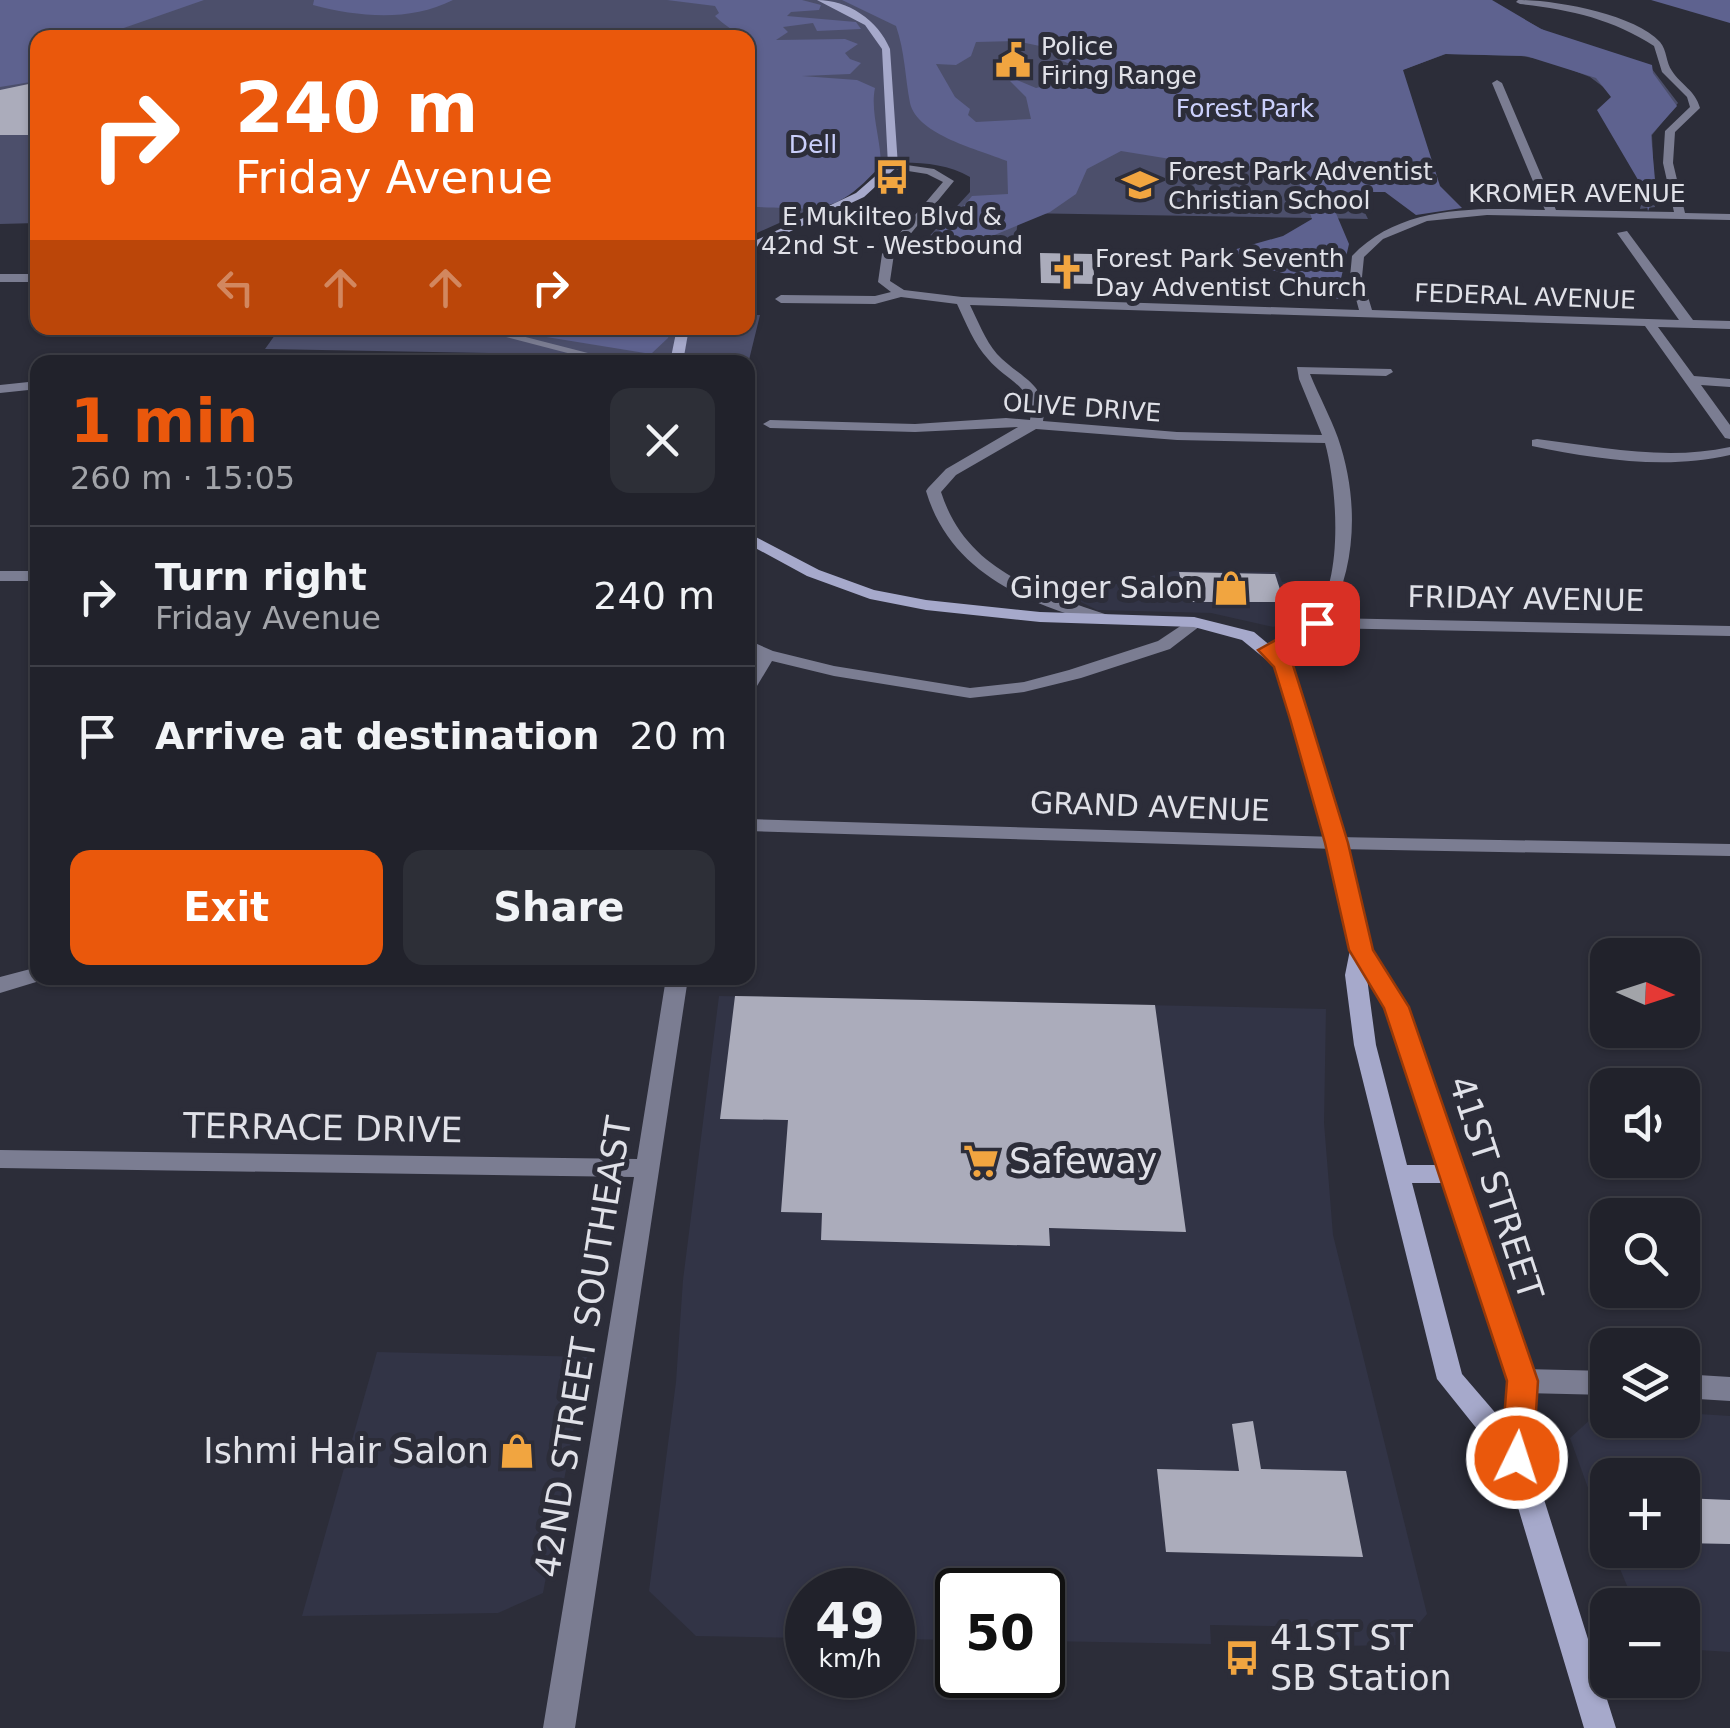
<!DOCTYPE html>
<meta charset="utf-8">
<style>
:root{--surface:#21222b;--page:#2d2f37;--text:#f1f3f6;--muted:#a2a4a9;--line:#3e3f47;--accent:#ea580c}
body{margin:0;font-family:"DejaVu Sans",sans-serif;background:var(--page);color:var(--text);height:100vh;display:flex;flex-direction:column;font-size:38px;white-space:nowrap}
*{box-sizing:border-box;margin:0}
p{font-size:32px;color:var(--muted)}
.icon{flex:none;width:55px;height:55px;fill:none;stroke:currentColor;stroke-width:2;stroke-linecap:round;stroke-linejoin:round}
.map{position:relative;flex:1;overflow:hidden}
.panel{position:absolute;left:30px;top:355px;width:725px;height:630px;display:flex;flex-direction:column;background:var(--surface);border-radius:20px;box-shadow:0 2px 8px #0004,0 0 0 2px var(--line)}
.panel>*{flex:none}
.hud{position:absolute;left:30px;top:30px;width:725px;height:305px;border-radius:20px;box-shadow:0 2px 8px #0004,0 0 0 2px var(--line);background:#ea580c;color:#fff;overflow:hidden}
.needle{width:65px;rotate:93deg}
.controls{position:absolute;left:1590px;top:938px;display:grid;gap:20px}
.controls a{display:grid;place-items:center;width:110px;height:110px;border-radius:20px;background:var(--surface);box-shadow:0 2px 8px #0004,0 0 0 2px var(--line);font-size:50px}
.speed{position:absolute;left:785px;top:1568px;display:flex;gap:20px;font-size:50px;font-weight:700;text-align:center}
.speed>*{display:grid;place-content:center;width:130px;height:130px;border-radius:50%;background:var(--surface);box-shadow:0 2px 8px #0004,0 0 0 2px var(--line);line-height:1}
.speed small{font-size:25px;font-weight:400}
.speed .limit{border:5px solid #111;border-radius:15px;background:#fff;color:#111}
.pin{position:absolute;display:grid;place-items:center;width:85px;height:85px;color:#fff;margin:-42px;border-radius:20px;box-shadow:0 5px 15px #0006}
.me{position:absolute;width:110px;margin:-55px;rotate:4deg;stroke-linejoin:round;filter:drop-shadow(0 0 8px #0008)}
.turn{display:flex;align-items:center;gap:35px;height:210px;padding:0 40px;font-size:45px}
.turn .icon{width:130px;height:130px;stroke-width:2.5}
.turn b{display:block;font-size:70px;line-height:85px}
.lanes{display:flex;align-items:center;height:95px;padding:0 40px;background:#0003;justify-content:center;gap:50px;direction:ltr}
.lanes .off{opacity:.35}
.round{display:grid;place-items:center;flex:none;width:105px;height:105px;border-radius:20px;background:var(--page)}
.head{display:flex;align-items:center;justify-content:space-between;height:170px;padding:0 40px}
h1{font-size:60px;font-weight:700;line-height:75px;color:var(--accent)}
.cta{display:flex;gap:20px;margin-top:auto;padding:20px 40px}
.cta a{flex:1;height:115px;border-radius:20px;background:var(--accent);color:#fff;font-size:40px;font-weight:700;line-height:115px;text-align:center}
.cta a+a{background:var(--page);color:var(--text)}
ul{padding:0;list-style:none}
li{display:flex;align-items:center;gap:30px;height:140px;padding:0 40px;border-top:2px solid var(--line)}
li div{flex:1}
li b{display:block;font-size:38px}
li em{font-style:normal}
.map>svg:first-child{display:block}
</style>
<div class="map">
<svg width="1730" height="1728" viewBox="0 0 1730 1728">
<rect width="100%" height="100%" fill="#2c2d39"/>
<g fill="#323446">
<path d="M1174,571L1278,572L1282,582L1290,583L1299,618L1273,627L1211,613L1097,610L1067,595Z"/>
<path d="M719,996L1326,1009L1324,1123L1333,1235L1427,1614L1400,1645L1337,1646L1332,1627L1210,1625L1211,1644L1043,1641L1042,1590H958L957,1640L893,1639L892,1590H808L807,1638L696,1636L649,1591L676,1382L683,1280Z"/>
<path d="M377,1352L587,1357L543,1593L498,1613L302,1616Z"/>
<path d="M1602,1409L1607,1410L1608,1420H1682L1683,1413L1730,1416V1652L1683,1649L1682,1605H1635L1613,1552L1682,1550V1475H1608L1607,1500L1592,1499L1570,1438Z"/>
</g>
<g fill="#4c4f6b">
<path d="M35,0H1488L1549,33L1652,69L1678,103L1652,135L1655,207L1640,209L1644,191L1610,92L1590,77L1546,60L1521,56L1446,54L1402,70L1344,170L1368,219L1019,213L1015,242L923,243L970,192V177C939,159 901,162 866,164L826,202L748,237V38H38L37,223L0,224V23Z"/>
<path d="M748,315H760L749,360L559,356L549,362H473L488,353L265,349L280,328H748Z"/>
</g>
<g fill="#5e628f" fill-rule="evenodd">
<path d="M0,0H204L98,37L38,38L37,81L0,87Z"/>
<path d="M314,0H453C409,22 359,17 313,5Z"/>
<path d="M667,0H802L821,5L819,10L791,12L787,16L856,22L861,29L817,31L813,23L783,27L788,32L776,40L845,39L858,44L845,53L850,59L861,63L850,74L802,76L857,80L875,88C870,111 881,140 881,165C831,221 816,207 748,207V38L738,37C733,28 723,25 715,16L719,13L715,6Z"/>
<path d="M842,0H1492L1541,29L1652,65L1653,73L1677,106L1651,135L1656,191L1648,211L1644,190L1597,110L1611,97L1596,78L1526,56L1445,54L1403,70L1440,186L1462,208L1416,215L1385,192H1327L1349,244L1340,283L1345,300L1320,296L1294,276L1253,265L1233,250L1283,236L1312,219L1295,171L1256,165L1232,169L1121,151L1087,169L1076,194L1050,212L985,239L946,237L935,226L957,214L972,196L1008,194L1007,161C980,150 917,135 910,103C905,77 905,52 896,26ZM1016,41L1054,49L1056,58L1093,74L1036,88L1017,80L1010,81L1026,97L1031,119L976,122L968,115L970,109L955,97L936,64L956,65L971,56L976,42Z"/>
<path d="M1651,0H1730V23Z"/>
<path d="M491,328H671L668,338L651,354Z"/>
</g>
<g fill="#abacbb">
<path d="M38,82V135H0V90Z"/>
<path d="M1040,253L1092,254L1095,284L1041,283Z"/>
<path d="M1179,572L1275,574L1284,602H1185Z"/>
<path d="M735,996L1155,1005L1186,1232L1049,1228L1050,1246L821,1240L822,1213L781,1212L788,1120L720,1119Z"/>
<path d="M1253,1421L1261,1469L1346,1471L1363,1557L1166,1552L1157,1469L1239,1471L1232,1424Z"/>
<path d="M1682,1498L1730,1500V1544L1682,1543Z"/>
</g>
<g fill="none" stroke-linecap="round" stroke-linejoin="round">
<g fill="#7b7d92" fill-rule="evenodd">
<path d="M1518,0C1555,0 1634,14 1660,42C1667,50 1666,63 1672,71C1682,86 1695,90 1700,108L1675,132L1673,163L1685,213L1730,214V220L1487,215L1427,221L1383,239L1364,257L1362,277L1372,310L1679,320L1617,233L1627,231L1693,320L1730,321V329L1658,327L1694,376L1730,379V387L1701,385L1730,425V439L1725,438L1645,326L970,305C978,321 985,340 997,354C1018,377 1050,384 1043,421L1177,432L1322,435L1299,379L1297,367L1391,369L1393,372L1386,376L1310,374C1319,396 1330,416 1338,438C1358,496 1358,564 1328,618L1730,626V636L1320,628L1274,654H1262L1259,650L1262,646C1276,639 1299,631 1311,620C1345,585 1337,486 1325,443L1177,440L1036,429L956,475L941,492C966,570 1036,591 1108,615V623L1102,624C1025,603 950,572 926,491L928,488L946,469L1018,427L915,432L770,428L763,424L770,420L915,424L1006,418L1030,420C1036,387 1006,381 988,359C974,344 966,323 957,304L901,297L875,304L781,303L775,299L781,295L875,296L891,292L878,282L882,254L943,182L927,174L889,168V164L893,163L934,169L954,181L894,254L890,281L904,290L962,297L1359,310L1350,277L1352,256C1401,204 1478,208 1545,210L1492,83L1497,80L1502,83L1556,210L1674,212L1663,163L1665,131L1690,107L1687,97L1662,72L1654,46C1613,19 1568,9 1520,4L1516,2Z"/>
<rect x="0" y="274" width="38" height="8"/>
<path d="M471,328H491L623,362H602Z"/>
<path d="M38,381V389L0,393V385Z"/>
<path d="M1537,439C1601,447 1666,461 1730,447V455C1666,470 1595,459 1532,446V440Z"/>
<rect x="0" y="571" width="38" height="10"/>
<path d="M1194,617L1202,622L1200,626L1170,649L1081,678L1024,692L970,698L834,676L772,661L754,691L748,692V673L757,657L748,652V640L773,651L834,666L970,688L1024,682L1069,670L1158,641Z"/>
<path d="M748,819L1336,837L1730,844V856L1336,849L748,831Z"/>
<path d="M38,967V978L46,979L0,993V977Z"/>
<path d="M666,978H688L575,1728H543L634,1177L0,1168V1150L637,1159Z"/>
<path d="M1522,1369L1608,1371V1395L1522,1393L1512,1389L1508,1381L1512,1373Z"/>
<path d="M1682,1374L1730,1377V1401L1682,1398Z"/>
</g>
<g fill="#a6a9cb" fill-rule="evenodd">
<path d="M817,0C848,0 878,20 890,49L898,166L864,197L748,251V244L856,193L888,165L882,49L865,25Z"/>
<path d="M677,328H689L683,362H670Z"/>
<path d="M748,533L819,570L874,590L926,600L1040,612L1194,617L1254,632L1289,661L1346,843L1372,950L1407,1007L1536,1381L1531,1458L1616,1728H1584L1505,1464L1437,1379L1354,1045L1345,975L1350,950L1326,843L1275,667L1242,640L1194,627L1040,622L926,610L870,599L807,576L748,544ZM1367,978L1385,1007L1437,1165H1407L1376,1045ZM1412,1183H1443L1508,1381L1505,1424L1462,1374Z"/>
</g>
</g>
<path fill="#ea580c" stroke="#983908" stroke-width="2.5" d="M1317,617L1324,619V627L1280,651L1293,665L1310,719L1348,843L1373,950L1409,1007L1538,1381L1533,1458L1529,1469L1517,1473L1506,1469L1501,1458L1507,1381L1384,1008L1349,950L1325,843L1290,719L1274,667L1258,650Z"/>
<defs>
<symbol id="civic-bare" viewBox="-9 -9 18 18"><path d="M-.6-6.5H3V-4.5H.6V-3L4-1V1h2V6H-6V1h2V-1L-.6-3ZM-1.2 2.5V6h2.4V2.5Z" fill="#f1a540" stroke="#2c2d39" stroke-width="2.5" paint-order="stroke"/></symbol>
<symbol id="bus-bare" viewBox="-9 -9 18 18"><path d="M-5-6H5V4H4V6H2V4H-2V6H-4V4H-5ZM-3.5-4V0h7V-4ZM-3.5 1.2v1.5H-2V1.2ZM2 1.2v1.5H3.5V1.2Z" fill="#f1a540" stroke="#2c2d39" stroke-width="2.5" paint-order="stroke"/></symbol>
<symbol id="school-bare" viewBox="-9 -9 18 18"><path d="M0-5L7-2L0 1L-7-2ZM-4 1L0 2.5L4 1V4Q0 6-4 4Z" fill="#f1a540" stroke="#2c2d39" stroke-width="2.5" paint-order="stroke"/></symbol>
<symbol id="church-bare" viewBox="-9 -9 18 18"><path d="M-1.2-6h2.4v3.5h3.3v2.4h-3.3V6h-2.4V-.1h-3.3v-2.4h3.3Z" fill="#f1a540" stroke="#2c2d39" stroke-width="2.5" paint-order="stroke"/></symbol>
<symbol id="shop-bare" viewBox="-9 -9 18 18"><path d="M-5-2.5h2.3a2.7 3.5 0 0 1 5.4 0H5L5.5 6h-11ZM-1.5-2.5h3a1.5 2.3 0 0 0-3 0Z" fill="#f1a540" stroke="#2c2d39" stroke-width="2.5" paint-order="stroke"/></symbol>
<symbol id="supermarket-bare" viewBox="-9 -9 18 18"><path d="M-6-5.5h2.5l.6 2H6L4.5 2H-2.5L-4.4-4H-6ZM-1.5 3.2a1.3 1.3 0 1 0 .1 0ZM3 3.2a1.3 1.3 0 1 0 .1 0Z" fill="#f1a540" stroke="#2c2d39" stroke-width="2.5" paint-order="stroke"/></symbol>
</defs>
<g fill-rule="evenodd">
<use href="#civic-bare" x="988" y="35" width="50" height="50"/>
<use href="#bus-bare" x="867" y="152" width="50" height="50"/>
<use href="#school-bare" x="1115" y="160" width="50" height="50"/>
<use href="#church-bare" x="1042" y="247" width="50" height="50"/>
<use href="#shop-bare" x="1206" y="563" width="50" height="50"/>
<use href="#supermarket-bare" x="956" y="1136" width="50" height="50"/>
<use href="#shop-bare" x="492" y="1426" width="50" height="50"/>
<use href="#bus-bare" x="1217" y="1633" width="50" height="50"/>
</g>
<g text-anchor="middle" stroke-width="10" stroke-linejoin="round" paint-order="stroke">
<g font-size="25" fill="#e0e1e8" stroke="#2c2d39" text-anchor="start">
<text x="1041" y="55">Police<tspan x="1041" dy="29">Firing Range</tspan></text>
<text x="1168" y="180">Forest Park Adventist<tspan x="1168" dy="29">Christian School</tspan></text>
<text x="892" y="225" text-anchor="middle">E Mukilteo Blvd &amp;<tspan x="892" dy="29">42nd St - Westbound</tspan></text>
<text x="1095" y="267">Forest Park Seventh<tspan x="1095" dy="29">Day Adventist Church</tspan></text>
</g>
<g font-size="25" fill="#cacffb" stroke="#2c2d39">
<text x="1245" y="117">Forest Park</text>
<text x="813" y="153">Dell</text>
</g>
<g font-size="25" fill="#e0e1e8" stroke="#2c2d39">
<text x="1577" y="202">KROMER AVENUE</text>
<text transform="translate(1525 296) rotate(2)" y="9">FEDERAL AVENUE</text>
<text transform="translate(1082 407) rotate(4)" y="9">OLIVE DRIVE</text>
</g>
<g font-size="30" fill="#e0e1e8" stroke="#2c2d39" text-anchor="end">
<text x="1203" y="598">Ginger Salon</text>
</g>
<g font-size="30" fill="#e0e1e8" stroke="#2c2d39">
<text transform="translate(1526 599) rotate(1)" y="10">FRIDAY AVENUE</text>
<text transform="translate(1150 807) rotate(2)" y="10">GRAND AVENUE</text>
</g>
<g font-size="35" fill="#e0e1e8" stroke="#2c2d39">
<text transform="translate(323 1128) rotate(1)" y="12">TERRACE DRIVE</text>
<text transform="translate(1496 1188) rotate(72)" y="12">41ST STREET</text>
<text transform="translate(583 1347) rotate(-81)" y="12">42ND STREET SOUTHEAST</text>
</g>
<g font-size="35" fill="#e0e1e8" stroke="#2c2d39" text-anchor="start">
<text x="1009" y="1173">Safeway</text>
<text x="489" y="1463" text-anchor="end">Ishmi Hair Salon</text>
<text x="1270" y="1650">41ST ST<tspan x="1270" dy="40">SB Station</tspan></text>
</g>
</g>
</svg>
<div class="controls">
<a><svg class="needle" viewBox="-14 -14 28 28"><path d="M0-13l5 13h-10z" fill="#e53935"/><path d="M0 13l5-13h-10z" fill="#a2a4a9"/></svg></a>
<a><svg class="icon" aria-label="sound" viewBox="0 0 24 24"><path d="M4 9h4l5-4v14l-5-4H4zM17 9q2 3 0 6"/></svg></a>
<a><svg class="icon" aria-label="search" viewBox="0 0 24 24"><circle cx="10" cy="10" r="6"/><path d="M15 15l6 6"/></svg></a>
<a><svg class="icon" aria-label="layers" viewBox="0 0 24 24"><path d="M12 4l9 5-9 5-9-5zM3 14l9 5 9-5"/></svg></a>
<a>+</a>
<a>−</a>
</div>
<div class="speed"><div>49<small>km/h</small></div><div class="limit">50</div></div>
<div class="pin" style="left:1317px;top:623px;background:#d93025"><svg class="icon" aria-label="arrive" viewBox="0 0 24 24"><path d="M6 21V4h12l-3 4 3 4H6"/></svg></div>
<svg class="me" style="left:1517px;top:1458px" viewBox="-20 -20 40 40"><circle r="17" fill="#ea580c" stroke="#fff" stroke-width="3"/><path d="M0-11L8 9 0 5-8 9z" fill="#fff"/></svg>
<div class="hud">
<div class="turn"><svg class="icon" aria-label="right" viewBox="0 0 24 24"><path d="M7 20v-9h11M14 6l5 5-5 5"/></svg><div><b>240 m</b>Friday Avenue</div></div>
<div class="lanes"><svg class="icon off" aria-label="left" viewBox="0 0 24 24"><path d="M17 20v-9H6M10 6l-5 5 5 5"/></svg><svg class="icon off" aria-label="ahead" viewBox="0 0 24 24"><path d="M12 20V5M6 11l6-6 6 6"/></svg><svg class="icon off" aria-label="ahead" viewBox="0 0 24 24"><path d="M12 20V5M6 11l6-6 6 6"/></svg><svg class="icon" aria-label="right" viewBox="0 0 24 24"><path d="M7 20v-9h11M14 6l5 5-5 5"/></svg></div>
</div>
<section class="panel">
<div class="head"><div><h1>1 min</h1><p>260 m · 15:05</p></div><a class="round"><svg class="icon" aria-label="close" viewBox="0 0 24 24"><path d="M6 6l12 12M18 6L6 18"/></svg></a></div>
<ul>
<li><svg class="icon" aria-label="right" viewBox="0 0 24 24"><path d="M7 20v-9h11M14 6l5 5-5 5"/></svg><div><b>Turn right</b><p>Friday Avenue</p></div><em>240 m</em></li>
<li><svg class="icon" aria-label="arrive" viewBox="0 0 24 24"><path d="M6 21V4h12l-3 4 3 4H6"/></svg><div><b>Arrive at destination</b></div><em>20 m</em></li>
</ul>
<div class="cta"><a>Exit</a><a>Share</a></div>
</section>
</div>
